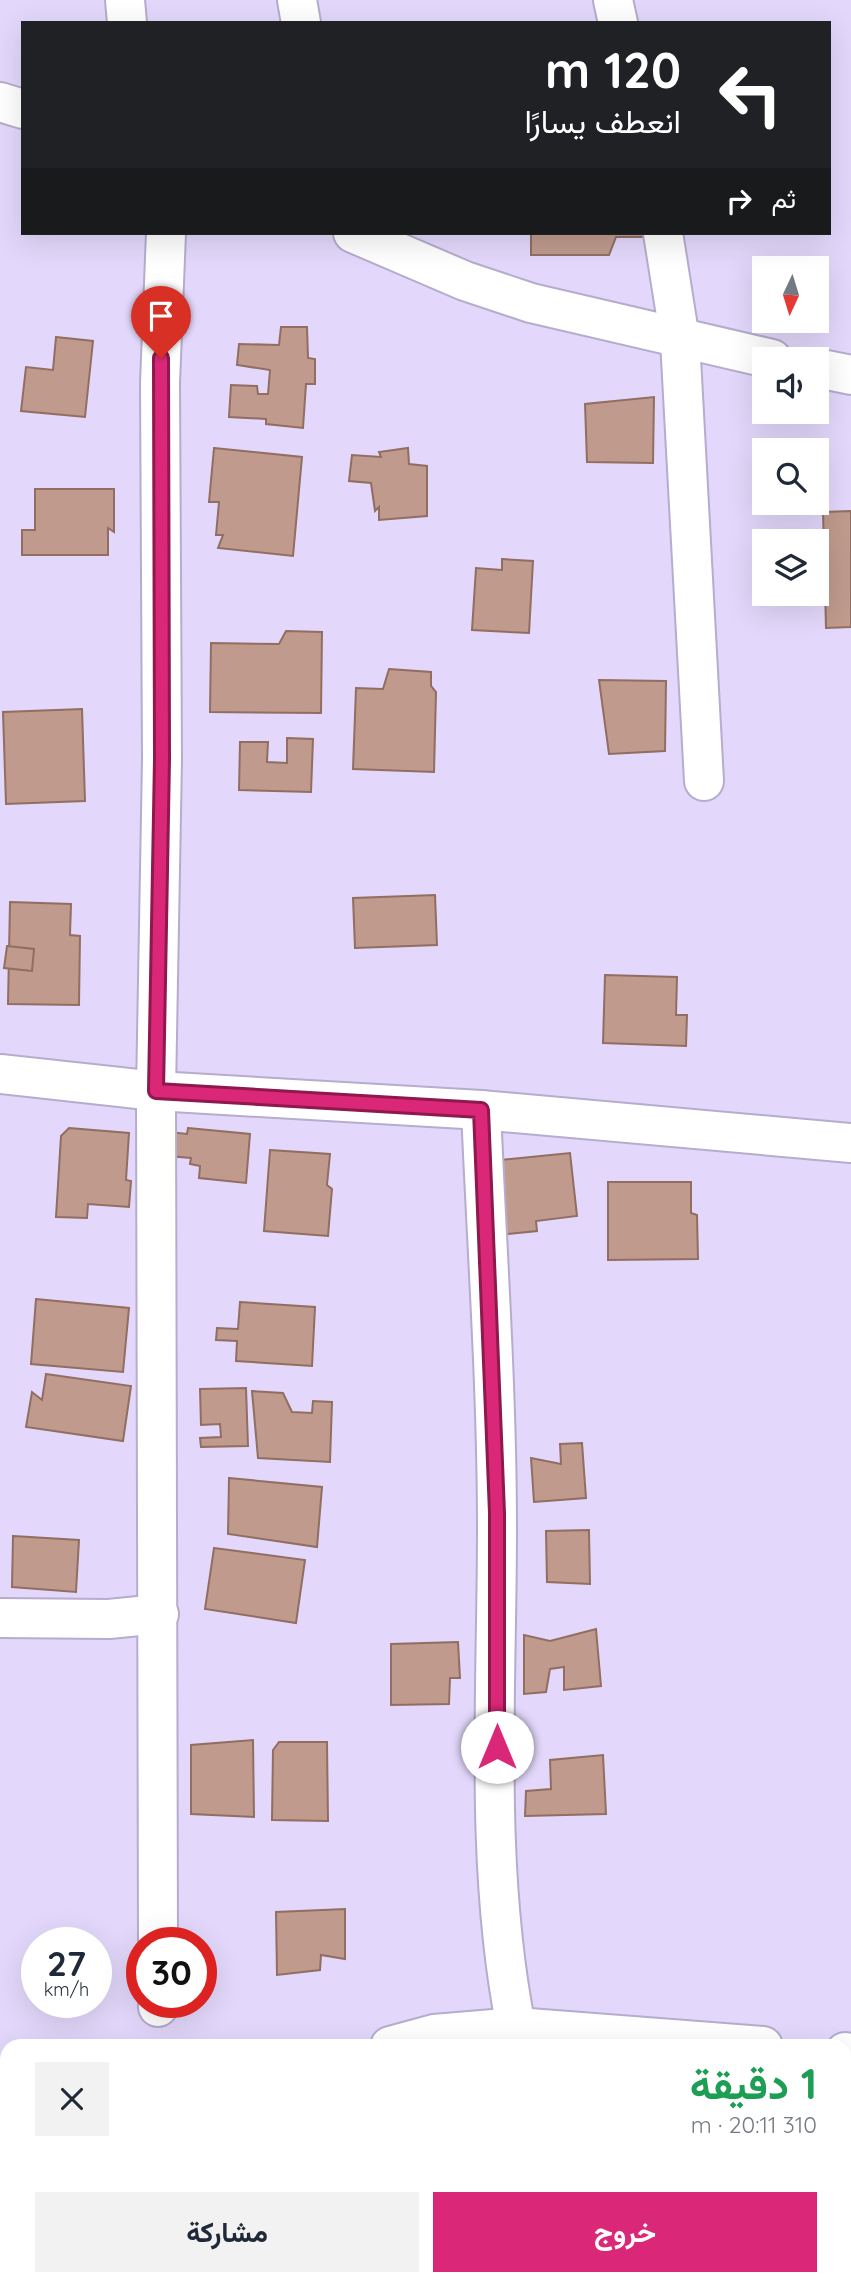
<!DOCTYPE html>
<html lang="ar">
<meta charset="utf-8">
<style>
:root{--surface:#fff;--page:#f2f2f3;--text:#1f2937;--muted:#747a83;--accent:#db2777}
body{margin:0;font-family:Quicksand,Vazirmatn,sans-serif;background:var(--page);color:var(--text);direction:rtl;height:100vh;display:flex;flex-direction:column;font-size:26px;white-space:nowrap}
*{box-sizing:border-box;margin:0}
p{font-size:23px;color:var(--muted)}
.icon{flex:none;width:38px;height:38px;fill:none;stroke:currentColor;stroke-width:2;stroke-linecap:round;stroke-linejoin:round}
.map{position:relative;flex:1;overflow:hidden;direction:ltr}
.drawer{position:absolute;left:0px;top:2039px;width:852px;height:247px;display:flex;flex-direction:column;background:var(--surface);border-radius:21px 21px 0 0;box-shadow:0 7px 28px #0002;direction:rtl}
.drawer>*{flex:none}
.top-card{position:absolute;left:21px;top:21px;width:810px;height:214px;border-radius:0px;box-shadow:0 7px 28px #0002;direction:rtl;background:#202124;color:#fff;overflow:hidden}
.needle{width:46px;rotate:184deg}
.buttons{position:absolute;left:752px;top:256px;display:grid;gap:14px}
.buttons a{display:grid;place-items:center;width:77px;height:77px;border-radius:0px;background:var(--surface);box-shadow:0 7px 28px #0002;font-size:35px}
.speed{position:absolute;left:21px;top:1927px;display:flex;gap:14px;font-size:35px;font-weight:700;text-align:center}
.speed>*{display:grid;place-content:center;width:91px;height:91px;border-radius:50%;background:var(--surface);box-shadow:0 7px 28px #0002;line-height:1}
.speed small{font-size:18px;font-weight:400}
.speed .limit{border:10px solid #d22;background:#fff;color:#111}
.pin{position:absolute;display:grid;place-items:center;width:60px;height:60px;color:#fff;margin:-72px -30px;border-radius:50% 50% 50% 0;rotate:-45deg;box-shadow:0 0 7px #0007}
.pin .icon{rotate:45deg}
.me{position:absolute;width:77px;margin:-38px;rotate:0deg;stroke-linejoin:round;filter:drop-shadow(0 0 5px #0008)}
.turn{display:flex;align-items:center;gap:24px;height:147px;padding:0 35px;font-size:32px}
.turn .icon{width:91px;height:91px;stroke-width:2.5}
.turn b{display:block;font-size:49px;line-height:60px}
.then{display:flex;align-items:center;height:66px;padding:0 35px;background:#0003;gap:14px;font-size:26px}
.round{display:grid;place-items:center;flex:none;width:74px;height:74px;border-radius:0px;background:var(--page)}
.head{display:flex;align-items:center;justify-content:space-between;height:119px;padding:0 35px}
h1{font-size:42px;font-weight:700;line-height:52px;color:#1e9e55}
.cta{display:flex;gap:14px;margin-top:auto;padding:14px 35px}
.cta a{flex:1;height:80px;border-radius:0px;background:var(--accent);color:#fff;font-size:28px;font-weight:700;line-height:80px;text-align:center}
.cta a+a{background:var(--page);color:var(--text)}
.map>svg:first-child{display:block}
</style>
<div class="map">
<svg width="851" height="2284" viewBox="0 0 851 2284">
<rect width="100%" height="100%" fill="#e3d8fb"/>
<g fill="#bf9a8d" stroke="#916e61" stroke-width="2">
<path d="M531,233H648V237H616L609,255H531Z"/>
<path d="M281,327H307L308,358L315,359V384H306L303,428L266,424V419L229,417L231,385L257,386L258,394H268L270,370L237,365L239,344L279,345Z"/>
<path d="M56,337L93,341L85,417L21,411L26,367L53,370Z"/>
<path d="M654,397L653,463L587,462L585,404Z"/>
<path d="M214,448L302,457L293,556L218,548L223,535H216L219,502H209Z"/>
<path d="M408,448L409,464L427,466V516L379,520V507L375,511L371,483L349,481L352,455L381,457L379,452Z"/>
<path d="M35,489H114V532L108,528V555H22V530H35Z"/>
<path d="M851,511V627L826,628L823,512Z"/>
<path d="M502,559L533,561L529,633L472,630L476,568L502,570Z"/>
<path d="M286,631L322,632L321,713L210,712L211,643L279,644Z"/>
<path d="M389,669L431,672V686L436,692L434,772L353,769L356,688L383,689Z"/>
<path d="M599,680L666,681L665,751L609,754Z"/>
<path d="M82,709L85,801L6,804L3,712Z"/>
<path d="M287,738L313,739L311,792L239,790L240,742H268L267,762L287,763Z"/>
<path d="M435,895L437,945L355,948L353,898Z"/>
<path d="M10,902L71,904L70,935L80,936L79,1005L8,1004Z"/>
<path d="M7,946L34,949L32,971L4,968Z"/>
<path d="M605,975L677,977L676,1015H687L686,1046L603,1043Z"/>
<path d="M69,1128L129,1133L126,1180L131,1181L129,1207L88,1204L87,1218L56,1217L61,1136Z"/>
<path d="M188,1128L250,1134L246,1183L199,1178L200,1166L190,1164L191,1158L168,1156L170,1132L187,1134Z"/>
<path d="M270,1150L330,1154L327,1185L332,1189L328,1236L264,1231Z"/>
<path d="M570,1153L577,1216L536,1221L537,1231L499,1235L491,1161Z"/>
<path d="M608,1182H691V1213L697,1215L698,1259L608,1260Z"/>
<path d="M36,1299L129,1308L123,1372L31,1364Z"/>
<path d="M240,1302L315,1307L312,1366L236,1361L237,1341L216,1340L217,1328L238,1329Z"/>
<path d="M46,1374L131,1386L123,1441L26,1427L32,1392L42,1400Z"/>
<path d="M246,1388L248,1446L201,1447L200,1438L221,1437L220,1424L201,1425L200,1389Z"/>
<path d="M252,1391L283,1393L292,1412L312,1413L313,1401L332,1402L330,1462L258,1458Z"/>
<path d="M582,1443L586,1498L534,1502L531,1458L561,1464L560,1444Z"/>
<path d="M229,1478L322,1487L317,1547L228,1534Z"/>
<path d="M589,1530L590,1584L547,1582L546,1531Z"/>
<path d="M13,1536L79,1540L76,1592L12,1587Z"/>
<path d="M214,1548L305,1560L296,1623L205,1609Z"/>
<path d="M596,1629L601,1686L564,1690V1667L550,1669L546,1692L524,1694V1635L550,1641Z"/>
<path d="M458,1642L460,1678H450L449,1704L391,1705V1644Z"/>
<path d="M253,1740L254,1817L191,1814V1745Z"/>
<path d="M279,1742H327L328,1821L272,1820L273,1750Z"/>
<path d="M603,1755L606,1814L525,1816L526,1791L551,1789L550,1760Z"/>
<path d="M345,1909V1959L321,1955L320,1970L277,1975L276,1912Z"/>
<path d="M8,2278H39L33,2284H8Z"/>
</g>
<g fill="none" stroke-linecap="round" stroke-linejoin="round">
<defs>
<g id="minor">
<path d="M125,0L127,23"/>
<path d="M297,0L301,23"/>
<path d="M613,0L618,23"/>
<path d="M0,102L23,109"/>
<path d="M353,233L465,281L531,303L772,359"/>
<path d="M663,233L680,340L704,781"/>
<path d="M817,368L851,375"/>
<path d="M0,1074L156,1091L481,1110L851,1143"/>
<path d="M481,1110C487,1250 497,1390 497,1529C497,1692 484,1867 516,2027"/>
<path d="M0,1618L109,1619L159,1614"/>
<path d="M158,1942L156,1091L162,759L160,383L166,233"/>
<path d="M158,2007V2002"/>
<path d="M390,2046L434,2034L516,2027L763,2046"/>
<path d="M845,2052L851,2053"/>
<path d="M358,2278L359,2284"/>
</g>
</defs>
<use href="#minor" stroke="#b6accd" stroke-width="42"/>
<use href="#minor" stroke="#fff" stroke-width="38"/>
</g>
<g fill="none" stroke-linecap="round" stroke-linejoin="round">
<defs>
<path id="route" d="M161,358L162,759L156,1091L481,1110L497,1513V1747"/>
</defs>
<use href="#route" stroke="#8e194d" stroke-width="18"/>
<use href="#route" stroke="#db2777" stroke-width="12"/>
</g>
</svg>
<div class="buttons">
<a><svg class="needle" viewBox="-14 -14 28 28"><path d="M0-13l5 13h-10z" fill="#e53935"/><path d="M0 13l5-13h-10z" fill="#747a83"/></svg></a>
<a><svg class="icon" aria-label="sound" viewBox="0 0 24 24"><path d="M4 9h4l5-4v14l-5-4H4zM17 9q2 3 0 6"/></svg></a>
<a><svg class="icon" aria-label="search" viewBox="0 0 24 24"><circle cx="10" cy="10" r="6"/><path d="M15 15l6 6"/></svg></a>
<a><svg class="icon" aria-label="layers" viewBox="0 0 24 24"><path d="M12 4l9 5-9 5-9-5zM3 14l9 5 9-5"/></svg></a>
</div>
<div class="speed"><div>27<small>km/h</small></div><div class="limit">30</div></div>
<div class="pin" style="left:161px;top:358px;background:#d93025"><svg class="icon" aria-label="arrive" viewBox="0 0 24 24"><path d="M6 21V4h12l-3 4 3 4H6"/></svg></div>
<svg class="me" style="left:497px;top:1747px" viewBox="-20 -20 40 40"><circle r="19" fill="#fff"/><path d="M0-13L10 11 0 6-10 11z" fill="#db2777"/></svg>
<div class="top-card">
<div class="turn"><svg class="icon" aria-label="left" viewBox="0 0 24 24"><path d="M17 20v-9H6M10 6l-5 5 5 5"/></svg><div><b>120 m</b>انعطف يسارًا</div></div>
<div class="then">ثم<svg class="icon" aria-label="right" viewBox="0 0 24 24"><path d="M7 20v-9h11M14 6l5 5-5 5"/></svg></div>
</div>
<section class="drawer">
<div class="head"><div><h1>1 دقيقة</h1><p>310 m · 20:11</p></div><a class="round"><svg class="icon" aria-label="close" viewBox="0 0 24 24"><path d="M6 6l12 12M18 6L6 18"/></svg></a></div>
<div class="cta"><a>خروج</a><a>مشاركة</a></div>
</section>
</div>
